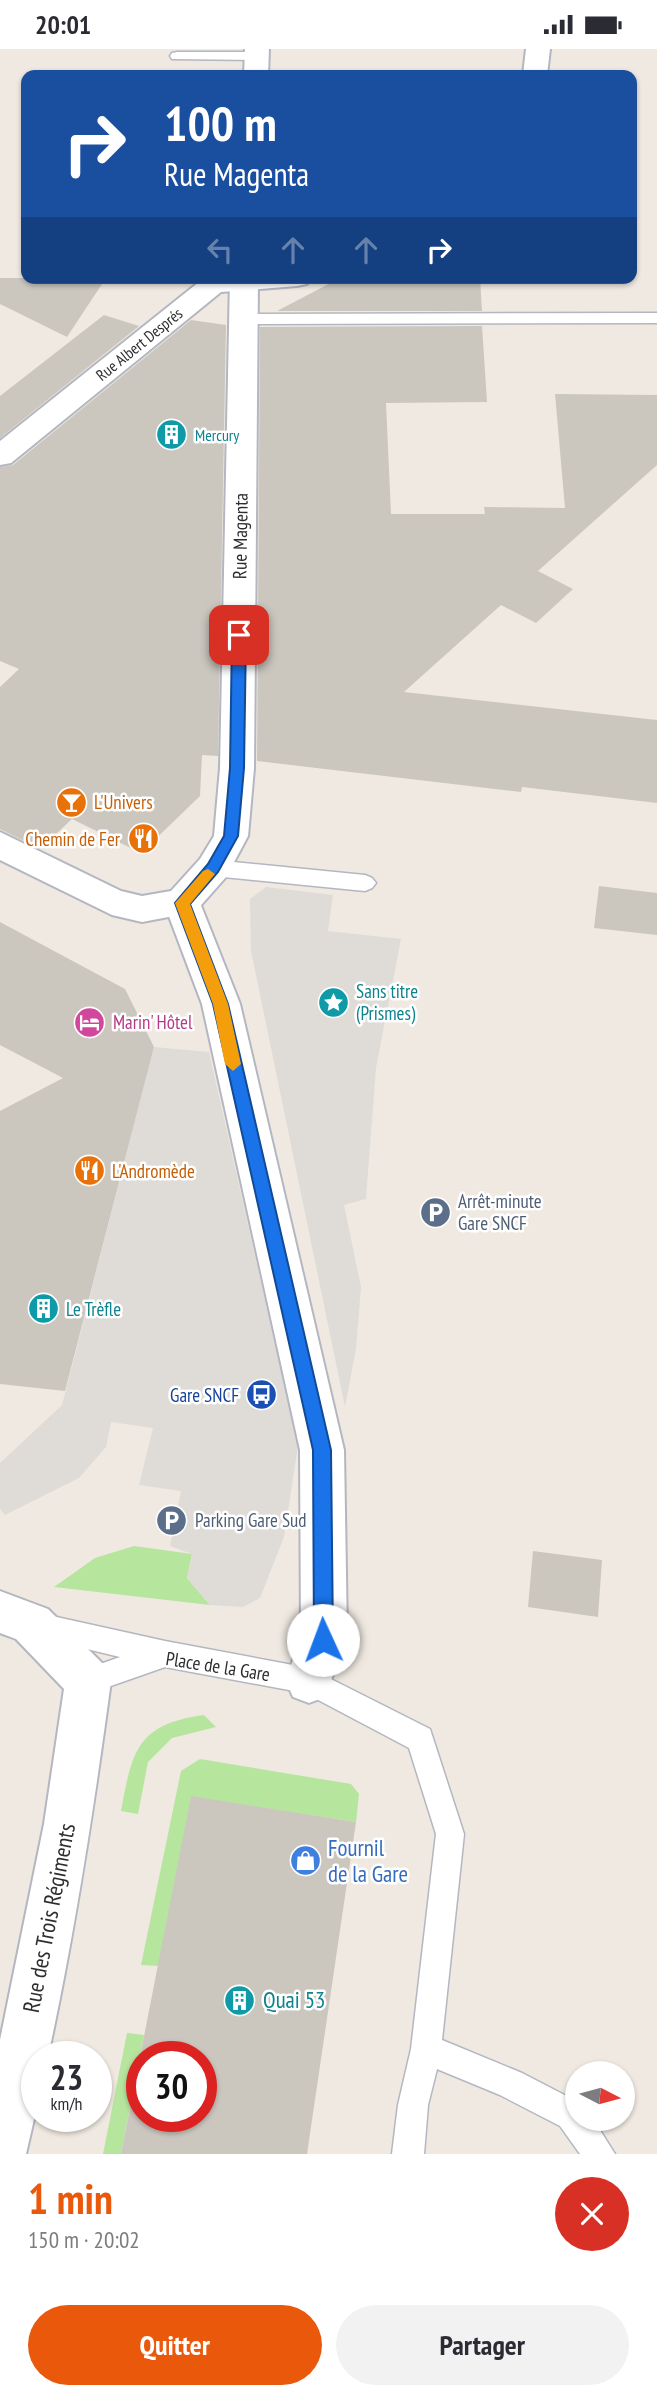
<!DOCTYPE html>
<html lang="fr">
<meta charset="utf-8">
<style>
:root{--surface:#fff;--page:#f2f2f3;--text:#2b2b33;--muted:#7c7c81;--accent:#ea580c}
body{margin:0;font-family:"PT Sans Narrow",sans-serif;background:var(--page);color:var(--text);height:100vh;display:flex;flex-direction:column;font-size:26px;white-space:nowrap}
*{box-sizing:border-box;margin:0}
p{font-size:23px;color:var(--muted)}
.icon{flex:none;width:38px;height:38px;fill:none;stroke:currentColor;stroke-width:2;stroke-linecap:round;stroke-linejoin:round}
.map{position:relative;height:2105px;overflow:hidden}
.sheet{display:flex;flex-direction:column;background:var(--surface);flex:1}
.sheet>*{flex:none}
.banner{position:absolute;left:21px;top:21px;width:616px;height:214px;border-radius:14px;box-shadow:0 2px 5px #0004;background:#1a4fa0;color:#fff;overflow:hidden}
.needle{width:46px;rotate:96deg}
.controls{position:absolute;left:565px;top:2012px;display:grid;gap:14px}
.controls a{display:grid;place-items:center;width:70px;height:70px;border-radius:50%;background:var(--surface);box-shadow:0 2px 5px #0004;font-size:35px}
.speed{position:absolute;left:21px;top:1992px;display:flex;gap:14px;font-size:35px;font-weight:700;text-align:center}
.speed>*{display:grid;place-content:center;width:91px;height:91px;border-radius:50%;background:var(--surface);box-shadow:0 2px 5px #0004;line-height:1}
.speed small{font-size:18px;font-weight:400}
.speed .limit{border:10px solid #d22;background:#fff;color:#111}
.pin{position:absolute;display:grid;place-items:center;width:60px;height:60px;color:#fff;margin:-30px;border-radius:14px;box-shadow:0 4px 10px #0006}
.me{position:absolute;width:77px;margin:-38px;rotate:358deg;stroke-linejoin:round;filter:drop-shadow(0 0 5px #0008)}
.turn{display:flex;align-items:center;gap:24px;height:147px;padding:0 28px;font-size:32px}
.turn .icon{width:91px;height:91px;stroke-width:2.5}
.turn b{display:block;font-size:49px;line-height:60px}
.lanes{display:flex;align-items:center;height:66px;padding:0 28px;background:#0003;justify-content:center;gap:35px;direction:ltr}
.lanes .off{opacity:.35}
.round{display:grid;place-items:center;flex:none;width:74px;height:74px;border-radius:37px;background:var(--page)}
.head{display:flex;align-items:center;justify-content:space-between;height:119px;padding:0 28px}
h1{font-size:42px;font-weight:700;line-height:52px;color:var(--accent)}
.action{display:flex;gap:14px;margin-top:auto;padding:14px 28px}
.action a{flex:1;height:80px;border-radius:42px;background:var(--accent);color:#fff;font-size:28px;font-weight:700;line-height:80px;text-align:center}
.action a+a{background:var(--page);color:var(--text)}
.status{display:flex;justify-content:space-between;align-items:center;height:49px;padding:0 35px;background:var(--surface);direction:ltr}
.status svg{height:19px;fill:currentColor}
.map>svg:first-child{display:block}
</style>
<div class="status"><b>20:01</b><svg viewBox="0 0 49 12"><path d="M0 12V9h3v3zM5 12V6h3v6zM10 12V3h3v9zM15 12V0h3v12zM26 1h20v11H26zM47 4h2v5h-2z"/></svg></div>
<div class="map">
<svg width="657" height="2105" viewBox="0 0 657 2105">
<rect width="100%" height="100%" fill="#efe9e1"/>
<g fill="#b6e59e">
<path d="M134,1497L192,1505L187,1529L210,1556L54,1538L95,1509Z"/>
<path d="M204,1666L216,1678L172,1689L148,1713L138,1765L121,1762C132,1702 137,1675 204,1666Z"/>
<path d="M200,1710L351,1735L359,1745L356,1773L191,1748L159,1917L141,1916L181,1722Z"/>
<path d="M127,1984L144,1986L121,2105H103Z"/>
</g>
<g fill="#dfdcd8">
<path d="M266,838L333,846L328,882L401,890L376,1019L366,1150L344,1156L361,1238L356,1300L345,1358L251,902L250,850Z"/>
<path d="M154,998L209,1003L298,1397L284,1488L260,1549L243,1558L210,1556L187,1529L192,1505L170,1497L181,1442L139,1436L153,1379L111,1373L106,1398L79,1429L5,1466L0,1460V1414L62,1356Z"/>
</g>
<g fill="#cbc7bf" fill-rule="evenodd">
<path d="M0,229H106L67,288L0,255Z"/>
<path d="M340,229H480L482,262H277Z"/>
<path d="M104,266L139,277L0,389V347Z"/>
<path d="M191,271L226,276L218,707L202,706L200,747L141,804L72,770L40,800L0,780V638L19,620L0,612V418L13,416Z"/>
<path d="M482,277L487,353L386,354L391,465H485L484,458L565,459L555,345L657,346V416L538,522L573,540L536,574L501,556L404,643L657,671V754L522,738L521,743L257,712L260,278Z"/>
<path d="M599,837L657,844V886L594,879Z"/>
<path d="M0,873L125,940L154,998L65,1342L0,1335V1062L63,1029L0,996Z"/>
<path d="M533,1502L602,1511L598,1568L528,1558Z"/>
<path d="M191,1747L356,1773L307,2105H121ZM142,2007H201V2067H142Z"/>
</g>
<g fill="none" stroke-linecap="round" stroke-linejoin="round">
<defs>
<g id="service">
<path d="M177,3H257L264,7L257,11L172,10L170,7L172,4Z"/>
<path d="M657,264V274L243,275L235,270L243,265Z"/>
<path d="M213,811L365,826L372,829L376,834L372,839L365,842L213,827L206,824L203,819L206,814Z"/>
<path d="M43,1565L165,1592L309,1619L430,1680L464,1785L442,1991L522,2024L578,2053V2070H593L615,2105H580L560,2077L500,2046L437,2020L428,2056L424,2105H392L398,2056L411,2000L436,1785L409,1699L305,1644L165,1618L88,1645L78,1641L74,1632L78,1623L120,1608L33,1587L30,1578L33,1569Z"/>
</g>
<g id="minor">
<path d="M526,0H550L547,26H523Z"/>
<path d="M204,229H311L307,235L297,237L221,243L11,414L0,416V392Z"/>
<path d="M182,841L195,845L200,854L240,955L344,1401L347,1586L325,1648L309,1654L293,1648L286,1632L301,1586L300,1401L202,955L164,854L169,845Z"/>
</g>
<g id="tertiary">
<path d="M245,0H269L268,26H244Z"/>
<path d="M230,229H258L254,719L248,787L226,828L195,863L142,873L112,866L0,811V783L121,842L142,847L171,842L200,810L214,787L220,719Z"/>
</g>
<path id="secondary" d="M0,1542L48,1560L104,1616L111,1632C94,1758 75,1883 48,2007H37V2057L26,2105H0V1991L44,1775L64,1640L16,1590L0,1584Z"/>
</defs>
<use href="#service" stroke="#b4b7c1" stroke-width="3"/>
<use href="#minor" stroke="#b4b7c1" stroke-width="4"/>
<use href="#tertiary" stroke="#b4b7c1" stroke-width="4"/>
<use href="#secondary" stroke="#b4b7c1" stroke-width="4"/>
<use href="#service" fill="#fff" fill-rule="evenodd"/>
<use href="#minor" fill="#fff" fill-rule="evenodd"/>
<use href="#tertiary" fill="#fff" fill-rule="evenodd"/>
<use href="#secondary" fill="#fff" fill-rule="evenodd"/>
</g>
<path fill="#1a73e8" stroke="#114b97" stroke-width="2" d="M239,581L246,586L244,719L238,787L218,823L190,855L228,955L331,1401L333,1591L330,1597L323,1600L317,1597L314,1591L313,1401L213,955L175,854L208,815L224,787L230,719L232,586Z"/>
<path fill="#f59e0b" d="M208,820L215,825L190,855L228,955L241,1015L233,1022L225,1015L213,955L175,854L203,822Z"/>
<defs>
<symbol id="building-disc" viewBox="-11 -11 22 22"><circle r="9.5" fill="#0f9aa8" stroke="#fff"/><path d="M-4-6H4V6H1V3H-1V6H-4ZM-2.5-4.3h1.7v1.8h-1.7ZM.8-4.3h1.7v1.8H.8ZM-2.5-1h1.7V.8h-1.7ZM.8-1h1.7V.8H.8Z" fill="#fff"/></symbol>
<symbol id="bar-disc" viewBox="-11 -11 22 22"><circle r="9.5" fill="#e8710a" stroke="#fff"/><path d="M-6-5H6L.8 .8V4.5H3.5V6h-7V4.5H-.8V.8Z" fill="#fff"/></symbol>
<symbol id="restaurant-disc" viewBox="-11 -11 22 22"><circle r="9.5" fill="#e8710a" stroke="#fff"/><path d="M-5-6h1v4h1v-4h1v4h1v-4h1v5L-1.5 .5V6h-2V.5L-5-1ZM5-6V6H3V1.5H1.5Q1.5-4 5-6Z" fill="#fff"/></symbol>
<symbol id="sight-disc" viewBox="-11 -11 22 22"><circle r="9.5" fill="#0f9aa8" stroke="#fff"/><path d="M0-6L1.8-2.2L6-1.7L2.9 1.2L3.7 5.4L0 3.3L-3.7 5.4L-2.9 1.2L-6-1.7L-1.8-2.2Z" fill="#fff"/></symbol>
<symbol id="hotel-disc" viewBox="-11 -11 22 22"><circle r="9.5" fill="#d1479c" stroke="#fff"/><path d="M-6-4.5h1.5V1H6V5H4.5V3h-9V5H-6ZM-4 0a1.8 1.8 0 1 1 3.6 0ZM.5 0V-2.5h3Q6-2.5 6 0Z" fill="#fff"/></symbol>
<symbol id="parking-disc" viewBox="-11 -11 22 22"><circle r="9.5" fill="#5c6f8a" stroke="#fff"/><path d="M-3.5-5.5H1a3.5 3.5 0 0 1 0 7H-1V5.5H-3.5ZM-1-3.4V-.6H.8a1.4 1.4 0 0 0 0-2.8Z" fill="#fff"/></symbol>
<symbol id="bus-disc" viewBox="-11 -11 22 22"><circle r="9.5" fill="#1a4fb4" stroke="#fff"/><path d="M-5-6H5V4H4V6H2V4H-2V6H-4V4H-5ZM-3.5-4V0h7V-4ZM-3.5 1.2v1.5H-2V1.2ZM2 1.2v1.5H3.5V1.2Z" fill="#fff"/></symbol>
<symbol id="shop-disc" viewBox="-11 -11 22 22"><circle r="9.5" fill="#3f7fe0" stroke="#fff"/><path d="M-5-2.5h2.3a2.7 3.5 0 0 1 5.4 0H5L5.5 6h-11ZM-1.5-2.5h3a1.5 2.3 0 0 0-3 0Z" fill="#fff"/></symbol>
</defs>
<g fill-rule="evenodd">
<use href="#building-disc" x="154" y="368" width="35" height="35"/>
<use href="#bar-disc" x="54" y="736" width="35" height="35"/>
<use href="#restaurant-disc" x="126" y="772" width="35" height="35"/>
<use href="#sight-disc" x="316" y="936" width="35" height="35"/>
<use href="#hotel-disc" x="72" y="956" width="35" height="35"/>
<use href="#restaurant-disc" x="72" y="1104" width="35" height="35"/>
<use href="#parking-disc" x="418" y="1146" width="35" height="35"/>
<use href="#building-disc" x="26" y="1242" width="35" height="35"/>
<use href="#bus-disc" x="244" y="1328" width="35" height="35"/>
<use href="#parking-disc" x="154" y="1454" width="35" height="35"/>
<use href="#shop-disc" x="288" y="1794" width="35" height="35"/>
<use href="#building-disc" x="222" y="1934" width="35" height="35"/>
</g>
<g text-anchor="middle" stroke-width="5" stroke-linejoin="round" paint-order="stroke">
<g font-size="16" fill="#2e2e2e" stroke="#fff">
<text transform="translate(139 295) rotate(-39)" y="6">Rue Albert Després</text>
</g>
<g font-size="16" fill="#0d838f" stroke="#fff" text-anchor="start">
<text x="195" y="392">Mercury</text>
</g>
<g font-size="19" fill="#2e2e2e" stroke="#fff">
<text transform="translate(240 487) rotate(-89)" y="7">Rue Magenta</text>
<text transform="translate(218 1617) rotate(9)" y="7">Place de la Gare</text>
</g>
<g font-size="19" fill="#c56008" stroke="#fff" text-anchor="start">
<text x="94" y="760">L'Univers</text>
<text x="120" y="797" text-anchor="end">Chemin de Fer</text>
<text x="112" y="1129">L'Andromède</text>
</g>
<g font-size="19" fill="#0d838f" stroke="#fff" text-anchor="start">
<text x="356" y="949">Sans titre<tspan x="356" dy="22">(Prismes)</tspan></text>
<text x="66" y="1267">Le Trèfle</text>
</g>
<g font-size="19" fill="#b23c85" stroke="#fff" text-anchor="start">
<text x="113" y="980">Marin' Hôtel</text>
</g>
<g font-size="19" fill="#4e5e75" stroke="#fff" text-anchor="start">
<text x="458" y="1159">Arrêt-minute<tspan x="458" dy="22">Gare SNCF</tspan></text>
<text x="195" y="1478">Parking Gare Sud</text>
</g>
<g font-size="19" fill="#164399" stroke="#fff" text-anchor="end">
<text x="239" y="1353">Gare SNCF</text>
</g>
<g font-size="23" fill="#366cbe" stroke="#fff" text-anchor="start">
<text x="328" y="1807">Fournil<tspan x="328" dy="26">de la Gare</tspan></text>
</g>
<g font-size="23" fill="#2e2e2e" stroke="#fff">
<text transform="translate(49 1869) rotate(-79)" y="8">Rue des Trois Régiments</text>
</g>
<g font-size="23" fill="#0d838f" stroke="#fff" text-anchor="start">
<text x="263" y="1959">Quai 53</text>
</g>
</g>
</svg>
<div class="controls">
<a><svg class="needle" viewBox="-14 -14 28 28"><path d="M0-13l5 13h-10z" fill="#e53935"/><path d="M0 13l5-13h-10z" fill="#7c7c81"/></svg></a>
</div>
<div class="speed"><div>23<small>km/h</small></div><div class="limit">30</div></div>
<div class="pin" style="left:239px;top:586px;background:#d93025"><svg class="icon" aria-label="arrive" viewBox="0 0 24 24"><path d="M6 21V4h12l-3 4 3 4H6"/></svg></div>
<svg class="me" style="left:323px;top:1591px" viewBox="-20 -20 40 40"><circle r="19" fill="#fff"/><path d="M0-13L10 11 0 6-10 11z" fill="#1a73e8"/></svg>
<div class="banner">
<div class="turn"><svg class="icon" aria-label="right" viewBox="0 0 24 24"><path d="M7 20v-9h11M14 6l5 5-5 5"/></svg><div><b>100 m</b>Rue Magenta</div></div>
<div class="lanes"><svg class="icon off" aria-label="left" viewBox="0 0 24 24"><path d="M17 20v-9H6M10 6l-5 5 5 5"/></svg><svg class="icon off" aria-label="ahead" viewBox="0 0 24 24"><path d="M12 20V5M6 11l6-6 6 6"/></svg><svg class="icon off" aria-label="ahead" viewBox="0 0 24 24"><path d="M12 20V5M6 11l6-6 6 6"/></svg><svg class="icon" aria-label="right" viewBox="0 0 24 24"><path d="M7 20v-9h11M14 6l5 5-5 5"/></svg></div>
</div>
</div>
<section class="sheet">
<div class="head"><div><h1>1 min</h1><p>150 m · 20:02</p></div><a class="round" style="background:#d93025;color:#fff"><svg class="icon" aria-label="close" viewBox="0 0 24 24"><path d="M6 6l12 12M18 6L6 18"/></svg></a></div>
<div class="action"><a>Quitter</a><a>Partager</a></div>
</section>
